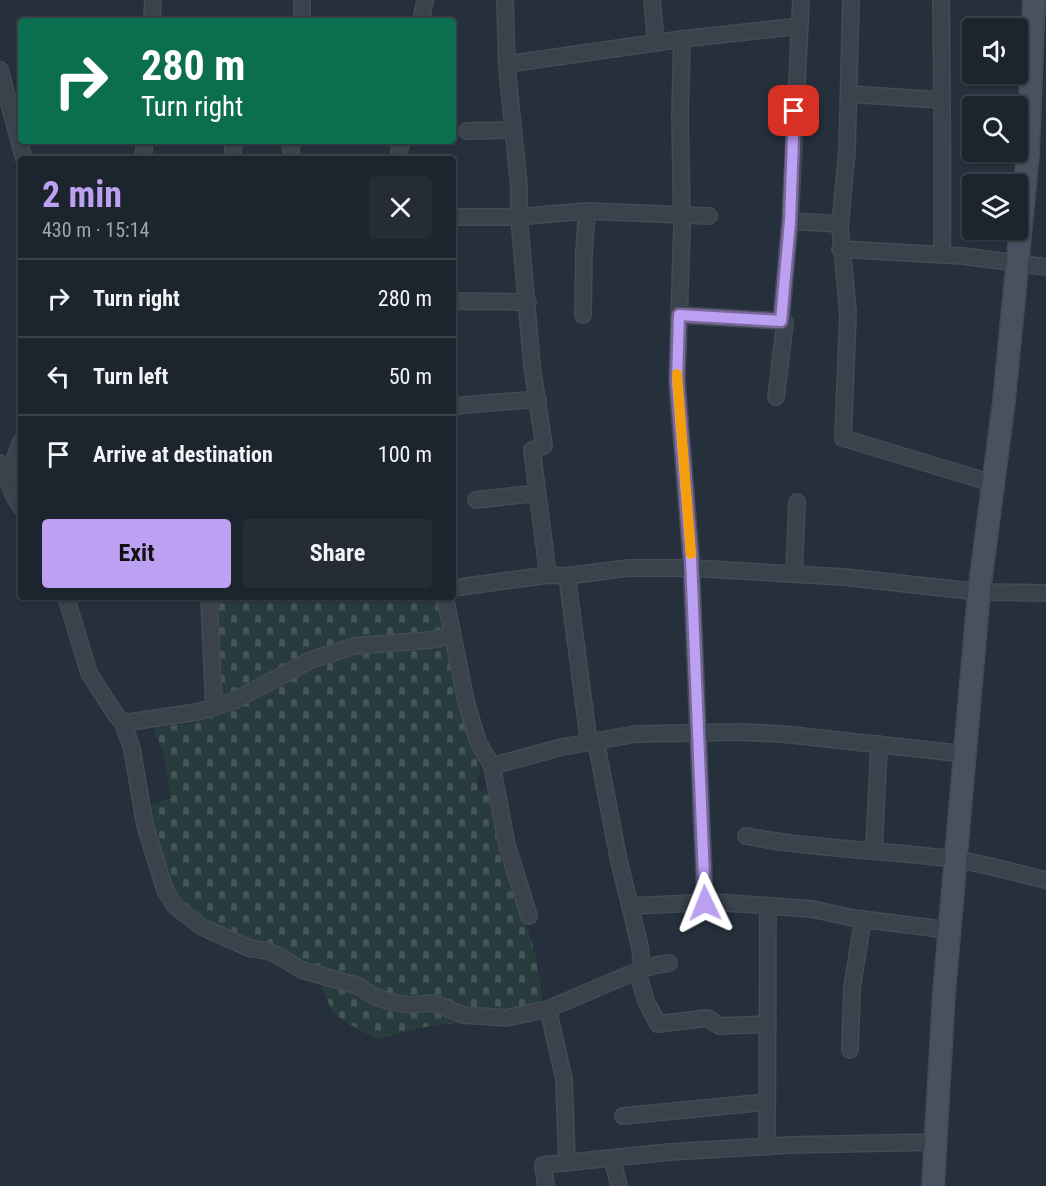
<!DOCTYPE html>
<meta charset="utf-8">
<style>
:root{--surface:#1c242d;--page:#252c35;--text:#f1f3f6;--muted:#a0a4aa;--line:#3a4149;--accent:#bca0f2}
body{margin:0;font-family:"Roboto Condensed",sans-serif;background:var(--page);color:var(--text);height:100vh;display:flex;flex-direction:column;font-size:22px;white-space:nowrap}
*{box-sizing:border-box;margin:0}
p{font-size:20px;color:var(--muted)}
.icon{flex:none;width:33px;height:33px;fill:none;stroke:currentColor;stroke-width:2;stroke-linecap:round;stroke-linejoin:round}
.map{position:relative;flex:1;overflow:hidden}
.panel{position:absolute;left:18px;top:156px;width:438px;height:444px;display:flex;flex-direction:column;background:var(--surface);border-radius:6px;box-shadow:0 2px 4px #0004,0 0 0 2px var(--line)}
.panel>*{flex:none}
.hud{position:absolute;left:18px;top:18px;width:438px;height:126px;border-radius:6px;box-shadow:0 2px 4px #0004,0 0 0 2px var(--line);background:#0b6e4f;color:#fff;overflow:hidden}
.buttons{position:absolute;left:962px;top:18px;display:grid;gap:12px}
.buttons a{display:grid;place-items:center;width:66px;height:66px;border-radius:6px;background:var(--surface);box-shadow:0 2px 4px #0004,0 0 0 2px var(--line);font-size:30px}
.pin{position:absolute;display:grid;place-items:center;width:51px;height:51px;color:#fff;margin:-26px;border-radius:12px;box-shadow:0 3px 9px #0006}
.me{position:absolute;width:66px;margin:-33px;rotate:358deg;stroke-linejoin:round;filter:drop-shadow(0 0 4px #0008)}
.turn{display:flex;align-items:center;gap:21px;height:126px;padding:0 24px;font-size:27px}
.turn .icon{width:78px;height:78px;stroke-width:2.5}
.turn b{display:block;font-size:42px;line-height:51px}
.round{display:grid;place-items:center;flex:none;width:63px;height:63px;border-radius:6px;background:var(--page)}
.overview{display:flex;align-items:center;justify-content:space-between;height:102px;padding:0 24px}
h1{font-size:36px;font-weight:700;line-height:45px;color:var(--accent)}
.button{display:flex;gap:12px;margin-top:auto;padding:12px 24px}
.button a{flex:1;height:69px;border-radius:6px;background:var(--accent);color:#111;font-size:24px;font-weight:700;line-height:69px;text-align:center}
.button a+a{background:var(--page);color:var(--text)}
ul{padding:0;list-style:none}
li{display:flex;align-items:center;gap:18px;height:78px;padding:0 24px;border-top:2px solid var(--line)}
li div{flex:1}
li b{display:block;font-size:22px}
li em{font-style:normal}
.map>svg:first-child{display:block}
</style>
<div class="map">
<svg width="1046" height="1186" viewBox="0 0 1046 1186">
<defs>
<pattern id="cemetery-stones" width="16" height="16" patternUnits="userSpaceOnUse" patternTransform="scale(1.5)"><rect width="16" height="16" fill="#283b3d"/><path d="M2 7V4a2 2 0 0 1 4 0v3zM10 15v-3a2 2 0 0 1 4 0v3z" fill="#455558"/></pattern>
</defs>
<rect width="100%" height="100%" fill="#26303c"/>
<path fill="url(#cemetery-stones)" d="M216,597H441L481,774L476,776L480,792L488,791L537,961L542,1000L537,1005L482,1020L430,1026L376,1039L349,1024L333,1013L321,986L301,962L222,932L179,901L165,868L147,806L171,798L163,751L153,728L193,723L222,713L217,670Z"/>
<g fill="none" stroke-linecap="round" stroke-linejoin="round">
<defs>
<g id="street">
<path d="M505,0L507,68L519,186V217L532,366L544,446L532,450L548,575"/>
<path d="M652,0L656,43"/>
<path d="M851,0L847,150L840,226L848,313L843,438L992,483"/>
<path d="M941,0C942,85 943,170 942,255"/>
<path d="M152,21L153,0"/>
<path d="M302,21V0"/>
<path d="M421,21L425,0"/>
<path d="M682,39L680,115L682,227L677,382L691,558L705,903"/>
<path d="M507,64L682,39L800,26"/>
<path d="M0,70L24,159"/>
<path d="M849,94L941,100"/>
<path d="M467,131L513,130"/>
<path d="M143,159L145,141"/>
<path d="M232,159L234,141"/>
<path d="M291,159V141"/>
<path d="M398,159L401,141"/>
<path d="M453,217H515L587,211L709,216"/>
<path d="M790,221L840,224"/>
<path d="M840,249L963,256L1046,267"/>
<path d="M453,301L528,302"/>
<path d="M583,315L584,251L587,211"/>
<path d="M679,315L781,321L785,323L776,397"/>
<path d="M781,321L790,221L801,0"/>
<path d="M453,406L538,399"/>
<path d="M0,463L15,498L21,507"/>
<path d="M7,479L21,442"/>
<path d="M476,500L537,493"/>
<path d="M794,574L797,502"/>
<path d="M567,576L589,743"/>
<path d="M453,588L548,575L567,576L628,568H692L844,577L979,592L1046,593"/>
<path d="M66,597L89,673L116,715L123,723L132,749L145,825L165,890L175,906L202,927L249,948L267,951L277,955L302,970L358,986L372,995L387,1001L410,1005L435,1003L463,1015L479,1016L506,1018L548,1009L637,971L656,965L669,963"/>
<path d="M209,597L214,705"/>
<path d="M445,597L466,701L478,742L492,766L507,845L529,916"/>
<path d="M123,723L197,712L233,701L311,660L354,646L430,640L452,635"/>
<path d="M596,742L619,861L640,947L642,969"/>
<path d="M492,766L562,747L636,734L740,732L783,734L965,754"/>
<path d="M746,836C813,849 883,850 952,859C983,863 1015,873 1046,880"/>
<path d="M874,850L879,744"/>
<path d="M631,906L715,902L812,909L853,918L949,930"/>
<path d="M637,971L646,1001L658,1024L707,1018L720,1026L768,1024"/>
<path d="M548,1009L564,1079L567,1163"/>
<path d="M850,1050L852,988L863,919"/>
<path d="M623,1116L767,1102"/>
<path d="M767,1147L768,907"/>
<path d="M612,1158L619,1186"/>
<path d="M546,1186L543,1165L669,1152L790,1145L936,1142"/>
</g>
<path id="secondary" d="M933,1186L944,993L979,592L1004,401L1028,154L1034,0"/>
</defs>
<use href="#street" stroke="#434b55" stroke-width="18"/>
<use href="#secondary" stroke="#434b55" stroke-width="24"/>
<use href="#street" stroke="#3a424c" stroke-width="15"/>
<use href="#secondary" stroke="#48515f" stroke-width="21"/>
</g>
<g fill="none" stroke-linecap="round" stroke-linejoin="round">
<defs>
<path id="route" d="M705,903L691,558L677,381L679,315L781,321L790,221L794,111"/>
</defs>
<use href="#route" stroke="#7a689d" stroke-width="15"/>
<use href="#route" stroke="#bca0f2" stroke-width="10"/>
<path stroke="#f59e0b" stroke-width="10" d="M677,374L691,554"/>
</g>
</svg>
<div class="buttons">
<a><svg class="icon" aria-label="sound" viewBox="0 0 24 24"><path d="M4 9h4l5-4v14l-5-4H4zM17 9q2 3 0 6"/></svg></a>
<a><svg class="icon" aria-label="search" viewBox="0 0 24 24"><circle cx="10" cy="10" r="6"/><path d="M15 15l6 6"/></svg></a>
<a><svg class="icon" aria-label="layers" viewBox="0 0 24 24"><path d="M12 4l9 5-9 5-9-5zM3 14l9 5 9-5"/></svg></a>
</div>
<div class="pin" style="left:794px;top:111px;background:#d93025"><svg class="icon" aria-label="arrive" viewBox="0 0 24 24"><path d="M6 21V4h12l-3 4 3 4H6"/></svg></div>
<svg class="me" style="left:705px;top:903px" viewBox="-20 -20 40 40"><path d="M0-17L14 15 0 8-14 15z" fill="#bca0f2" stroke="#fff" stroke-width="4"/></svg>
<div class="hud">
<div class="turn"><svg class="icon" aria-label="right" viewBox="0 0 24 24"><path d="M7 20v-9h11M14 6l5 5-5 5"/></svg><div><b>280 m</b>Turn right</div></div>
</div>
<section class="panel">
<div class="overview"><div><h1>2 min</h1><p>430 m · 15:14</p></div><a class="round"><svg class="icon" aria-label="close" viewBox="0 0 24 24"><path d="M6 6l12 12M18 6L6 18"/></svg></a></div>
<ul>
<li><svg class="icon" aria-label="right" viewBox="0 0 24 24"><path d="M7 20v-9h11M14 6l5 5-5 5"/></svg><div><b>Turn right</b></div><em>280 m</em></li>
<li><svg class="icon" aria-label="left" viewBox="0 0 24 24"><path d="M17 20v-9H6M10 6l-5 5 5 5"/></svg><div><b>Turn left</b></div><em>50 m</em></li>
<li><svg class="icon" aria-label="arrive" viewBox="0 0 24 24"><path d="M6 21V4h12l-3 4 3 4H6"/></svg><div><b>Arrive at destination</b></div><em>100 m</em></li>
</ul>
<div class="button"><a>Exit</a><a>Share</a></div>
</section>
</div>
